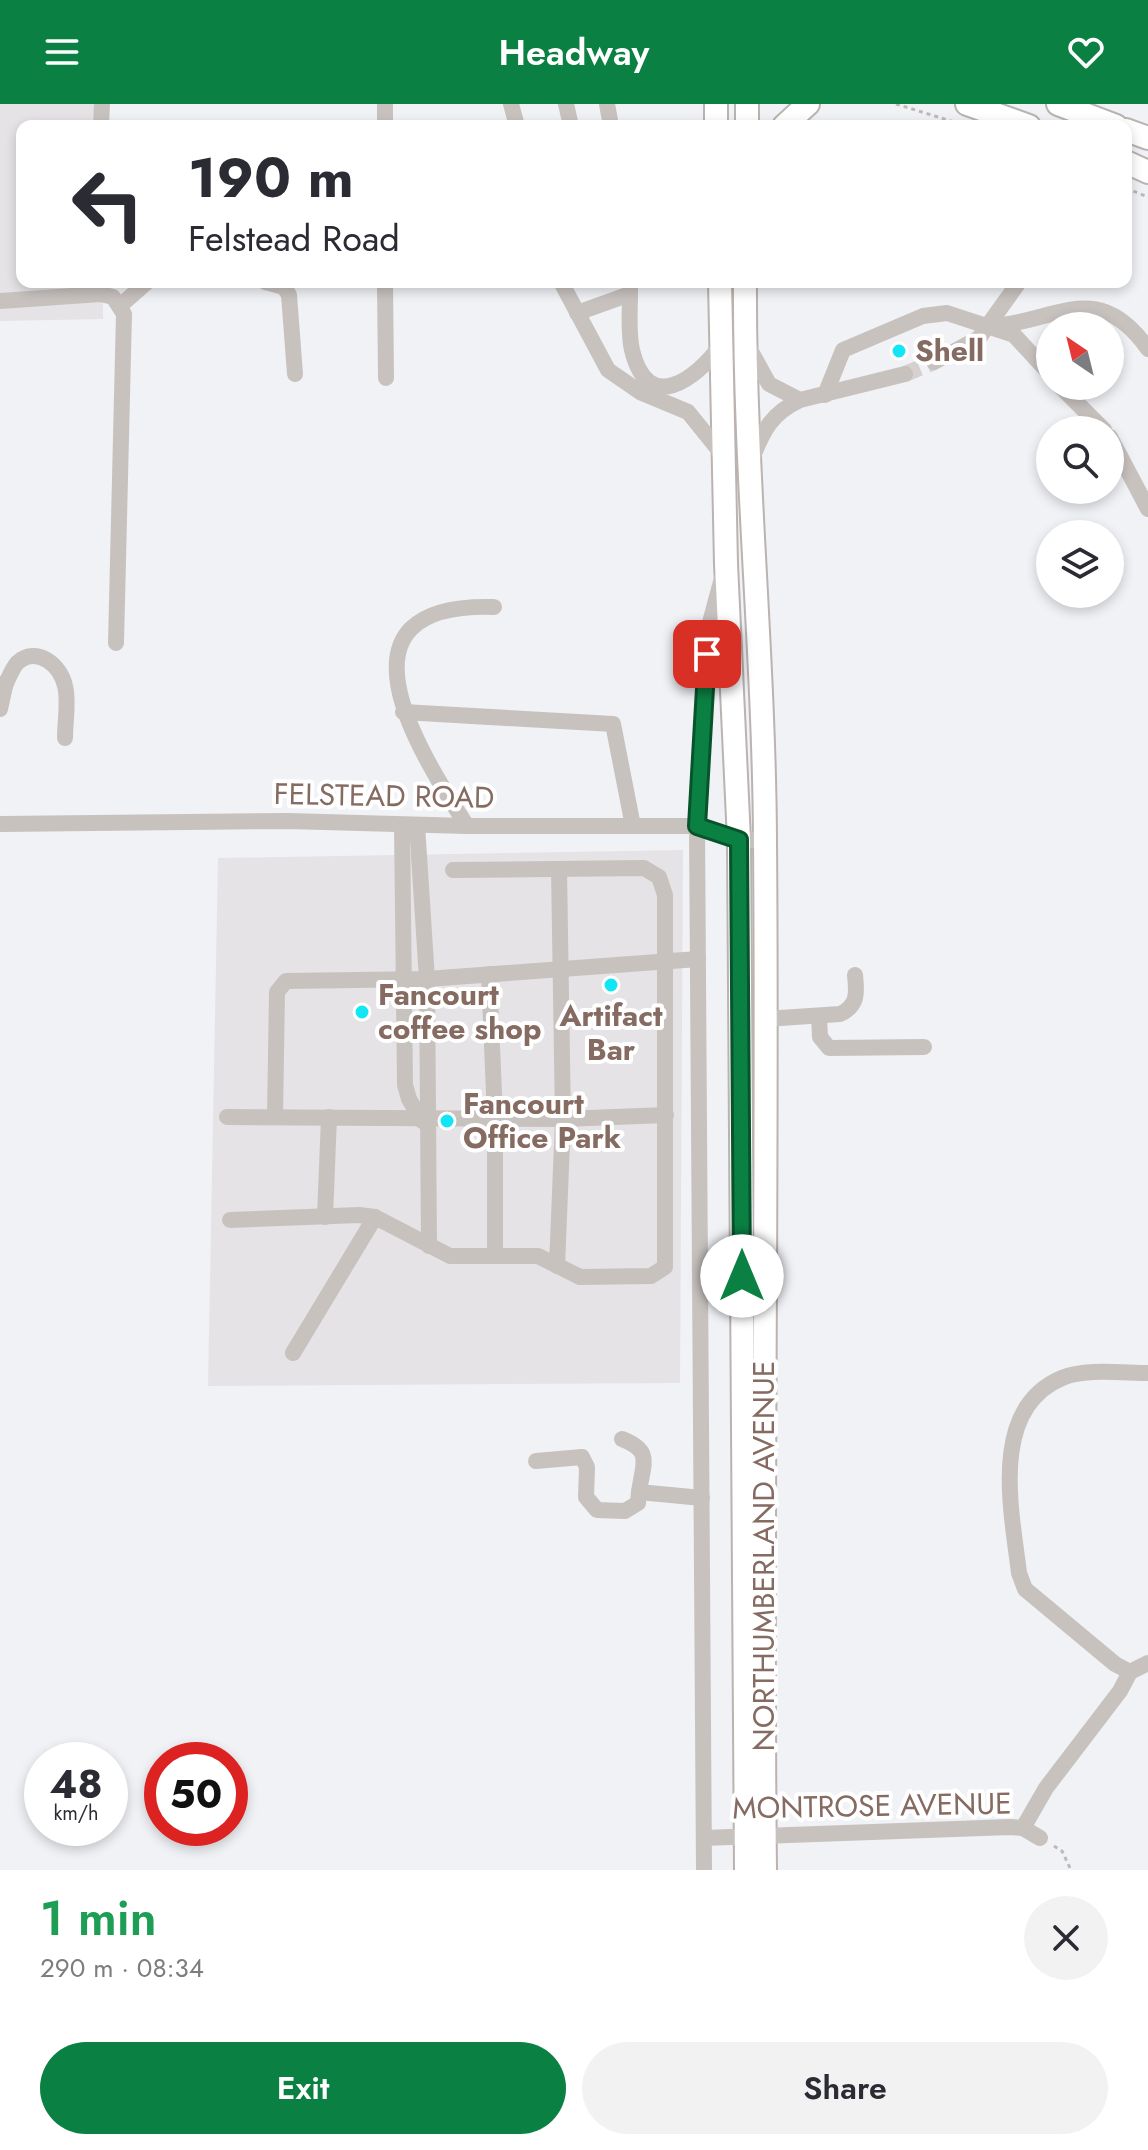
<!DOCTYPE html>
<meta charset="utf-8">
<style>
:root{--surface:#fff;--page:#f2f2f3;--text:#2b2b33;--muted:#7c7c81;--accent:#0b8043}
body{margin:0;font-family:Jost,sans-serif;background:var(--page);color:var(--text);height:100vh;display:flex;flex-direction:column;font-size:30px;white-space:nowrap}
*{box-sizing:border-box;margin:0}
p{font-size:26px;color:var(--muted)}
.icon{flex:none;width:44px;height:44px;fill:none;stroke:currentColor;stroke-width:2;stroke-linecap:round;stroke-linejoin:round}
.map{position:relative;height:1766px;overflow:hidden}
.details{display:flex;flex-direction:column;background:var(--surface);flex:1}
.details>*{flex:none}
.banner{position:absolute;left:16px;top:16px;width:1116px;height:168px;border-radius:16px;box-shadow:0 4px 12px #0003;background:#fff;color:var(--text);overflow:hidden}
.needle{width:52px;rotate:325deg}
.controls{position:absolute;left:1036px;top:208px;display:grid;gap:16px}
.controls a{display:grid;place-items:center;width:88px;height:88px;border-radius:50%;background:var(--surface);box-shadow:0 4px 12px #0003;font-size:40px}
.speed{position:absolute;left:24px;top:1638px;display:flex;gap:16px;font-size:40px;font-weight:700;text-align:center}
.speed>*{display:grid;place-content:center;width:104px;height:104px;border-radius:50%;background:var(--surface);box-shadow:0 4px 12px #0003;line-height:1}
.speed small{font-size:20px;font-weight:400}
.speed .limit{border:12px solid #d22;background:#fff;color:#111}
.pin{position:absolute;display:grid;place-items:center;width:68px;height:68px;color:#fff;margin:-34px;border-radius:16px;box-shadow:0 4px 12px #0006}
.me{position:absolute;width:88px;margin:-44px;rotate:0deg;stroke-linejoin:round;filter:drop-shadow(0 0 6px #0008)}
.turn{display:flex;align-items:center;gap:28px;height:168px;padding:0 40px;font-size:36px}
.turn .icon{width:104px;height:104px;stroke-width:2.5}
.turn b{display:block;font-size:56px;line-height:68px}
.round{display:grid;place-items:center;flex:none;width:84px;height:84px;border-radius:42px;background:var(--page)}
.head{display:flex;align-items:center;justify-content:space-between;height:136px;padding:0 40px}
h1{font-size:48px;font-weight:600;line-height:60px;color:#1e9e55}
.cta{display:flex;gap:16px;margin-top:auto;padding:16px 40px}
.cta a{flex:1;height:92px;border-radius:48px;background:var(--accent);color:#fff;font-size:32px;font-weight:600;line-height:92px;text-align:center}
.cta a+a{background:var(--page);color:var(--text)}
header{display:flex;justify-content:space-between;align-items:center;height:104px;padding:0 40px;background:var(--accent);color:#fff;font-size:36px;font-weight:600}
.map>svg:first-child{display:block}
</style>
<header><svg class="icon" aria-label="menu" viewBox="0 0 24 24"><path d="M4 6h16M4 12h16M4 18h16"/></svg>Headway<svg class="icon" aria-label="heart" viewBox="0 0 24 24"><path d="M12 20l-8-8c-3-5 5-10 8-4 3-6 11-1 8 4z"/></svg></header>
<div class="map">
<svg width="1148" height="1766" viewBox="0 0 1148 1766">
<rect width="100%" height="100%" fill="#f1f2f6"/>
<g fill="#e5e3e6">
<path d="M0,0H102V22H22V178H103V215L0,217Z"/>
<path d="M683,746L680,1279L208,1282L218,754Z"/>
</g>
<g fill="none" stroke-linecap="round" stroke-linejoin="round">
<path stroke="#d6d0d1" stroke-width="16" stroke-dasharray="16 8" stroke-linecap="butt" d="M905,270L934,258"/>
<defs>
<g id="major">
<path d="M967,0L1029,22"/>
<path d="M1058,0L1116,22"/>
<path d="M716,22V0"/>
<path d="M747,22V0"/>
<path d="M784,22L808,0"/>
<path d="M1126,26L1148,34"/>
<path d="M1126,58L1148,68"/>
<path d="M720,178L726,460L739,736L746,1766"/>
<path d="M745,178C744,364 764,550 765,736C768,1080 761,1423 765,1766"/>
</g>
</defs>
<use href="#major" stroke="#bab3b0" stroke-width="26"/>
<g stroke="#beb9b7" stroke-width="3" stroke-dasharray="4 4" stroke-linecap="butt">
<path d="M896,0L967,22"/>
<path d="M1126,84L1148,93"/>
<path d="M1054,1742L1062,1747L1071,1766"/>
</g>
<g stroke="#c8c2bf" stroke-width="16">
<path d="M511,0L517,22"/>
<path d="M566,0L571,22"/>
<path d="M607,0L611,22"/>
<path d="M101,22L102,0"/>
<path d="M385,22V0"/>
<path d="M265,178L284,183L289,191L295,270"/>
<path d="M385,178L386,274"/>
<path d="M561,178L608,266L640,288L688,308L722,350"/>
<path d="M630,190C630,208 628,228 632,246C648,312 696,275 721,241"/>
<path d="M0,197L101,190L113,193L124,210L116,539"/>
<path d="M121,201L147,178"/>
<path d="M577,209L630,190V178"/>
<path d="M994,222C1057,217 1098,174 1148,245"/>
<path d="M748,242L769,280L800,296"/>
<path d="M934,258L979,234L1019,178"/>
<path d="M1060,282L1104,326"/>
<path d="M825,291L843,246L923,212L947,209L1014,231L1050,270"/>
<path d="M1110,333L1148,405"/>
<path d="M752,355C763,326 772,309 800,296L905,270"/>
<path d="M0,580L5,582C8,575 12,565 17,559C36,541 61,561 65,582C69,597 65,617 65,634"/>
<path d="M0,605L5,582"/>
<path d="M403,608L613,620L633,722"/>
<path d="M0,720L288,717L467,722H697L739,736H765"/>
<path d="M402,721L405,981L409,995L422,1017"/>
<path d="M417,721L427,875L429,1142"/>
<path d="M467,722C417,645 325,498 494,503"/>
<path d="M489,870L495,1013V1152"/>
<path d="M819,912L820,933L829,944L924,943"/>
<path d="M765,915L840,910C858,902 857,889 855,871"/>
<path d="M227,1013L563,1015L666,1011"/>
<path d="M275,1013L277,888L286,877L427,875L698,855"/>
<path d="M325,1113L329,1013"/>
<path d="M230,1116L359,1111L375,1113L450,1152H538L580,1173L651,1172L665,1163V791L659,773L644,764L453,766"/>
<path d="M557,1162L563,1015L559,765"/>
<path d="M293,1249L375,1113"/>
<path d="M622,1335C653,1347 643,1359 639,1388L702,1394"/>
<path d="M536,1357L582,1353L587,1363L586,1393L597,1406L625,1407L638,1399L639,1388"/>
<path d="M1130,1568L1115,1560L1025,1485L1019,1469C1012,1409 988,1305 1062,1274C1085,1264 1123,1269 1148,1269"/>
<path d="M1023,1724L1046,1684L1120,1587L1130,1568L1148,1559"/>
<path d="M704,1734L1010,1723L1023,1724L1040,1734"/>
<path d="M704,1766L697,722L709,522L722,474"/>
</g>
<use href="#major" stroke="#fff" stroke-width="22"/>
</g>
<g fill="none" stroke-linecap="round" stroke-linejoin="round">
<defs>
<path id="route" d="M707,550L697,722L739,736L742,1172"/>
</defs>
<use href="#route" stroke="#07532c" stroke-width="20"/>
<use href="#route" stroke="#0b8043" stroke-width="14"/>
</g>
<g fill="#12e6f4" stroke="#fff" stroke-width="3">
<circle cx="899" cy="247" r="8"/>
<circle cx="611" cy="881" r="8"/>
<circle cx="362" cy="908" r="8"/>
<circle cx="447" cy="1017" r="8"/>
</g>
<g text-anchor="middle" stroke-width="8" stroke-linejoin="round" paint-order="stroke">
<g font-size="30" font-weight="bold" fill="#856b61" stroke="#fff" text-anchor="start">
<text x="915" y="257">Shell</text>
<text x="378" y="901">Fancourt<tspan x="378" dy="34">coffee shop</tspan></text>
<text x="611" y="922" text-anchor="middle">Artifact<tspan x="611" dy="34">Bar</tspan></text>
<text x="463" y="1010">Fancourt<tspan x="463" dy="34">Office Park</tspan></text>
</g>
<g font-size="30" fill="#856b61" stroke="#fff">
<text transform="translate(384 692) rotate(1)" y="10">FELSTEAD ROAD</text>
<text transform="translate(764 1452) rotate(-90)" y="10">NORTHUMBERLAND AVENUE</text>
<text transform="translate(872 1702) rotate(-1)" y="10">MONTROSE AVENUE</text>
</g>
</g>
</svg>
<div class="controls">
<a><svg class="needle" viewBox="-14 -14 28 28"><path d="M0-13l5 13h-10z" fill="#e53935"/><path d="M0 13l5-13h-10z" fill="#7c7c81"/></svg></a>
<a><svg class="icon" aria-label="search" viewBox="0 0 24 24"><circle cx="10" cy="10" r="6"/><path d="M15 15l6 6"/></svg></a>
<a><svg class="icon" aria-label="layers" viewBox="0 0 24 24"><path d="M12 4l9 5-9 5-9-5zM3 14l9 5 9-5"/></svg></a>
</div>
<div class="speed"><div>48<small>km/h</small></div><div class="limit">50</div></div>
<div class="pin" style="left:707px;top:550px;background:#d93025"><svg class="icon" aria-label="arrive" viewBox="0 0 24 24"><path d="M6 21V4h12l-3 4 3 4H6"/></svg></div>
<svg class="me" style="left:742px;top:1172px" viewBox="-20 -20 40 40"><circle r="19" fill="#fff"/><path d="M0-13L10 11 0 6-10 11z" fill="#0b8043"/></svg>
<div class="banner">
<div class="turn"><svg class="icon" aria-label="left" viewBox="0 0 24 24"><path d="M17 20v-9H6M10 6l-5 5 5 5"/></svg><div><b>190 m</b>Felstead Road</div></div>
</div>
</div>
<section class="details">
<div class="head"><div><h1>1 min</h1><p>290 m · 08:34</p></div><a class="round"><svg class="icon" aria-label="close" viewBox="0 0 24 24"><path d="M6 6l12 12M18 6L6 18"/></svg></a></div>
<div class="cta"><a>Exit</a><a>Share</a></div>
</section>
